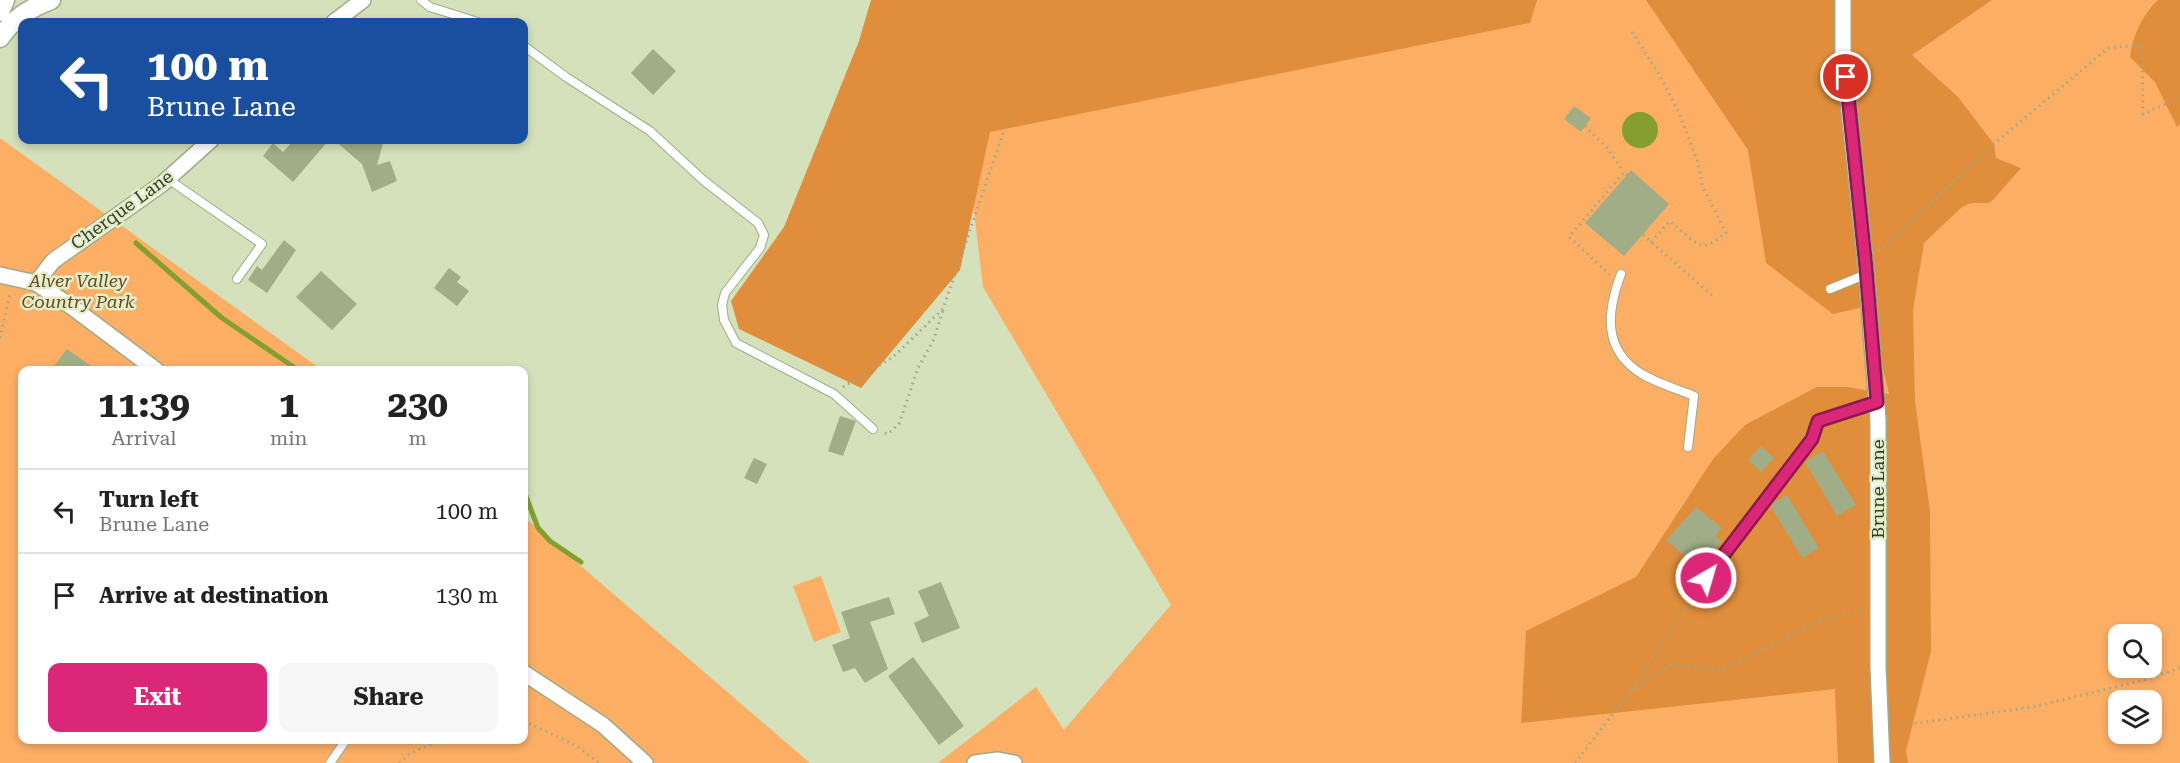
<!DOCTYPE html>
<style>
:root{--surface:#fff;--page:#f6f6f6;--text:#222;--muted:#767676;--line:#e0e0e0;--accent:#db2777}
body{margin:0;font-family:"Roboto Serif",serif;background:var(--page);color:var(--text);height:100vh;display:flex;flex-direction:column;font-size:22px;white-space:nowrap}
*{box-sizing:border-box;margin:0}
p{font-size:20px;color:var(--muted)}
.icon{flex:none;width:33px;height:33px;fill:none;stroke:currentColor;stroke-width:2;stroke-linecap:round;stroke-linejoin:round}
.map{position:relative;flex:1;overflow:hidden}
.sheet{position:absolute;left:18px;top:366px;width:510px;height:378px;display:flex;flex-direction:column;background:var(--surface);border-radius:12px;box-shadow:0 3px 9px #0003}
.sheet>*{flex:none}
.banner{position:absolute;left:18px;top:18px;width:510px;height:126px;border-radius:12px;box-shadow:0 3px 9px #0003;background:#1a4fa0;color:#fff;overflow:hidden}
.controls{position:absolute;left:2108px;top:624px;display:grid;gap:12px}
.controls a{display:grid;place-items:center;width:54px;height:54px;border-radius:12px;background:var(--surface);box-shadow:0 3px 9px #0003;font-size:30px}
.pin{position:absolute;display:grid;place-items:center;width:51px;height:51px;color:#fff;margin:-26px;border:3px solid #fff;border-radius:50%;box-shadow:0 2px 6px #0007}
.me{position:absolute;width:66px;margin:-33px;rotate:38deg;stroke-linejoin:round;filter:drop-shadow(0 0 4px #0008)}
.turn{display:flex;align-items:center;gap:21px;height:126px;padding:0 30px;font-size:27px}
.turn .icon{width:78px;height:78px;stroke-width:2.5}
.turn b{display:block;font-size:42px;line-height:51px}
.eta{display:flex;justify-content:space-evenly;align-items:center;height:102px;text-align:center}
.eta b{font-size:36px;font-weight:700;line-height:42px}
.button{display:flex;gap:12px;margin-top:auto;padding:12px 30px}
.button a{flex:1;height:69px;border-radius:12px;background:var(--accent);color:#fff;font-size:24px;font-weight:700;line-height:69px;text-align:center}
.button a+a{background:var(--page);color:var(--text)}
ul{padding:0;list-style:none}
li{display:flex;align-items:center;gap:18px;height:84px;padding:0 30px;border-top:2px solid var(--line)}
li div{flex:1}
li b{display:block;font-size:22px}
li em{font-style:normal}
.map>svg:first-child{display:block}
</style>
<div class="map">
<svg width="2180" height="763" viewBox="0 0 2180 763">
<rect width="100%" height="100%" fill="#d4e1ba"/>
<g fill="#fcae65" fill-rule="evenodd">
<path d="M949,0H2180V763H938L1036,687L1064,730L1171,605L983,287ZM2118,634H2151V668H2118ZM2118,700H2151V734H2118Z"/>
<path d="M0,138L322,370H22V740H524V517L810,763H0Z"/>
<path d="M821,576L841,632L814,642L793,586Z"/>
</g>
<g fill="#e08e3b">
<path d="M871,0H1537L1530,23L990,132L960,270L861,388L739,329L731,301L784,227L859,41Z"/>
<path d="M1646,0H1992L1912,55L1958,97L1994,144L1996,158L2021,168L1993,200L1988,203H1971L1962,207L1924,243L1913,310L1915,401L1930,511L1931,651L1906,751L1908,763H1838L1835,689L1521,723L1526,631L1636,577L1713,459L1745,425L1817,387H1847L1889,394L1868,306L1833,314L1766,263L1748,150Z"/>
<path d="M2158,0H2180V124L2177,127L2155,82L2130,57C2133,35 2142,15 2158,0Z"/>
</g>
<circle fill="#849f30" cx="1640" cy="130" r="18"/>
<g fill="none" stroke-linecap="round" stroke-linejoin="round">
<g stroke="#849f30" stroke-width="5">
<path d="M136,243L222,318L298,370"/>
<path d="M524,491L538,528L550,541L581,562"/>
</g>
</g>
<g fill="#a1ad87">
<path d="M653,49L676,71L653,95L631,73Z"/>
<path d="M1574,106L1591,118L1581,132L1564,119Z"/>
<path d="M294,140H329L293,182L263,156L273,143L283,152Z"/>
<path d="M334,140H384L377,165L390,161L397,181L372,192L362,164Z"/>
<path d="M1631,170L1669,204L1624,256L1585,223Z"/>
<path d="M284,240L296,250L267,293L248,280L257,266L262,270Z"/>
<path d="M449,268L461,277L457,282L469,291L457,306L434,288Z"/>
<path d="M321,271L357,304L332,330L296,297Z"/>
<path d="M67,349L97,370H51Z"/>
<path d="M840,416L856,421L843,456L828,451Z"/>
<path d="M1761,446L1774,458L1761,472L1748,460Z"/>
<path d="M1823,451L1856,505L1837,516L1805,462Z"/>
<path d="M754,458L767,464L757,484L744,478Z"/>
<path d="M1787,495L1819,548L1802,558L1770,505Z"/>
<path d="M1696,507L1722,528L1715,536L1722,541L1699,568L1666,540Z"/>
<path d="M941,582L960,628L922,643L914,623L929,616L918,591Z"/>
<path d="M889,597L895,614L870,622L888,669L865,683L855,668L843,672L832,645L850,638L841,612Z"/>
<path d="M913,657L964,726L939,745L888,676Z"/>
</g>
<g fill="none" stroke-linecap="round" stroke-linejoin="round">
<defs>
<g id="service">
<path d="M421,0L430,7L478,22"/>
<path d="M524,46L566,77L650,131L703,180L758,223L764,235L760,248L725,293L722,305L724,320L736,343L834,394L873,429"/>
<path d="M168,179L262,244L237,279"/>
<path d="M1621,274C1607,311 1602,350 1642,374C1657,383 1677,389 1694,396L1688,447"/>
<path d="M1830,289L1867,274"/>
<path d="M1706,578L1812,439L1818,421L1877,402"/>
<path d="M330,763L346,740"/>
</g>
<g id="minor">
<path d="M1843,0V54L1866,269L1878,420V666L1882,763"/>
<path d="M334,22L363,0"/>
<path d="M0,275L36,283L72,307L156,370"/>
<path d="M36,283L53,261L162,184L211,140"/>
<path d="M524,673L603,725L645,763"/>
<path d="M975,763L998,760L1014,763"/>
</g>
<g id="tertiary">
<path d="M0,12L5,0"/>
<path d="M0,38C14,18 28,9 51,0"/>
</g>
</defs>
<use href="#service" stroke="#a0ab86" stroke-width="10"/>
<use href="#minor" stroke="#a0ab86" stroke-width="18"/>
<use href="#tertiary" stroke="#a0ab86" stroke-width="21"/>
<g stroke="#9ea889" stroke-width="3" stroke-dasharray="1.5 4.5" stroke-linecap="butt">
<path d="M1632,32L1659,74L1679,113L1697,160L1703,187L1726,233L1712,243L1703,246L1693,241L1670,221L1651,242"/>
<path d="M1585,126L1607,148L1624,172"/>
<path d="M1643,235L1714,297"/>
<path d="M1879,251L1994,144L2108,48L2142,45L2143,114L2180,98"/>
<path d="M1610,275L1569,237L1624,172L1627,175"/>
<path d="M0,338L10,294"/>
<path d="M843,387L893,357L943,309L1010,113"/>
<path d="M885,433L888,434L899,424L918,368L934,339L943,310"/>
<path d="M1632,689L1700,587"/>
<path d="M524,721L577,746L599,763"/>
<path d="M1897,726L2033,707L2144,680L2180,668"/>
<path d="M399,763L408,755L439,740"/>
<path d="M1575,763L1630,692L1670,665L1724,670L1819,621L1862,610"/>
</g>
<use href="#service" stroke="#fff" stroke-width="8"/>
<use href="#minor" stroke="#fff" stroke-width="15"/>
<use href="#tertiary" stroke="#fff" stroke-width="18"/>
</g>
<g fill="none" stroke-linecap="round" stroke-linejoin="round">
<defs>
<path id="route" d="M1706,578L1812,439L1818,421L1877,402L1866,268L1846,77"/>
</defs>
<use href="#route" stroke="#8e194d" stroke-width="15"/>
<use href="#route" stroke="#db2777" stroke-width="10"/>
</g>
<g text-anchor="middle" stroke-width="5" stroke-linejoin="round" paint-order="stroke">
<g font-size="18" fill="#363b2b" stroke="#e2eec7">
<text transform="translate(122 210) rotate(-36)" y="6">Cherque Lane</text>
<text transform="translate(1878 489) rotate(-90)" y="6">Brune Lane</text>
</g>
<g font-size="18" font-style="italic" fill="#694525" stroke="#e2eec7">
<text x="78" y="287">Alver Valley<tspan x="78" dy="21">Country Park</tspan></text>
</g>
</g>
</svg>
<div class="controls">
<a><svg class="icon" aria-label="search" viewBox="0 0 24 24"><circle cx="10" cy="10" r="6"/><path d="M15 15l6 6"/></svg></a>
<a><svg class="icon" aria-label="layers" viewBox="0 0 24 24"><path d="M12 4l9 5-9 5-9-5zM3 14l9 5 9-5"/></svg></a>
</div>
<div class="pin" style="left:1846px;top:77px;background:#d93025"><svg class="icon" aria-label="arrive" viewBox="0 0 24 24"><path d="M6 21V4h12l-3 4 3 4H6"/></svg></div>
<svg class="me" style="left:1706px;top:578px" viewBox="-20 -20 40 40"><circle r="17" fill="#db2777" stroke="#fff" stroke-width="3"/><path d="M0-11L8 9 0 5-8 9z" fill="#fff"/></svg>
<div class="banner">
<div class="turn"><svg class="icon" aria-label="left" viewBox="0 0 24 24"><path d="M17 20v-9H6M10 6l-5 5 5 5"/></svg><div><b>100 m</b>Brune Lane</div></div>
</div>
<section class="sheet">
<div class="eta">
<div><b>11:39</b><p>Arrival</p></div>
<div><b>1</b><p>min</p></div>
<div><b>230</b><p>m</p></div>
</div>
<ul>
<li><svg class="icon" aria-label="left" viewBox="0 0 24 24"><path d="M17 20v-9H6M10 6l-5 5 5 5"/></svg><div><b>Turn left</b><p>Brune Lane</p></div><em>100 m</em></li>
<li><svg class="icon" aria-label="arrive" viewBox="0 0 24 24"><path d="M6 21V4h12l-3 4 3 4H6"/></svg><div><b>Arrive at destination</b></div><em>130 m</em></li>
</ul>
<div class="button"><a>Exit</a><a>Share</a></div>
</section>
</div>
